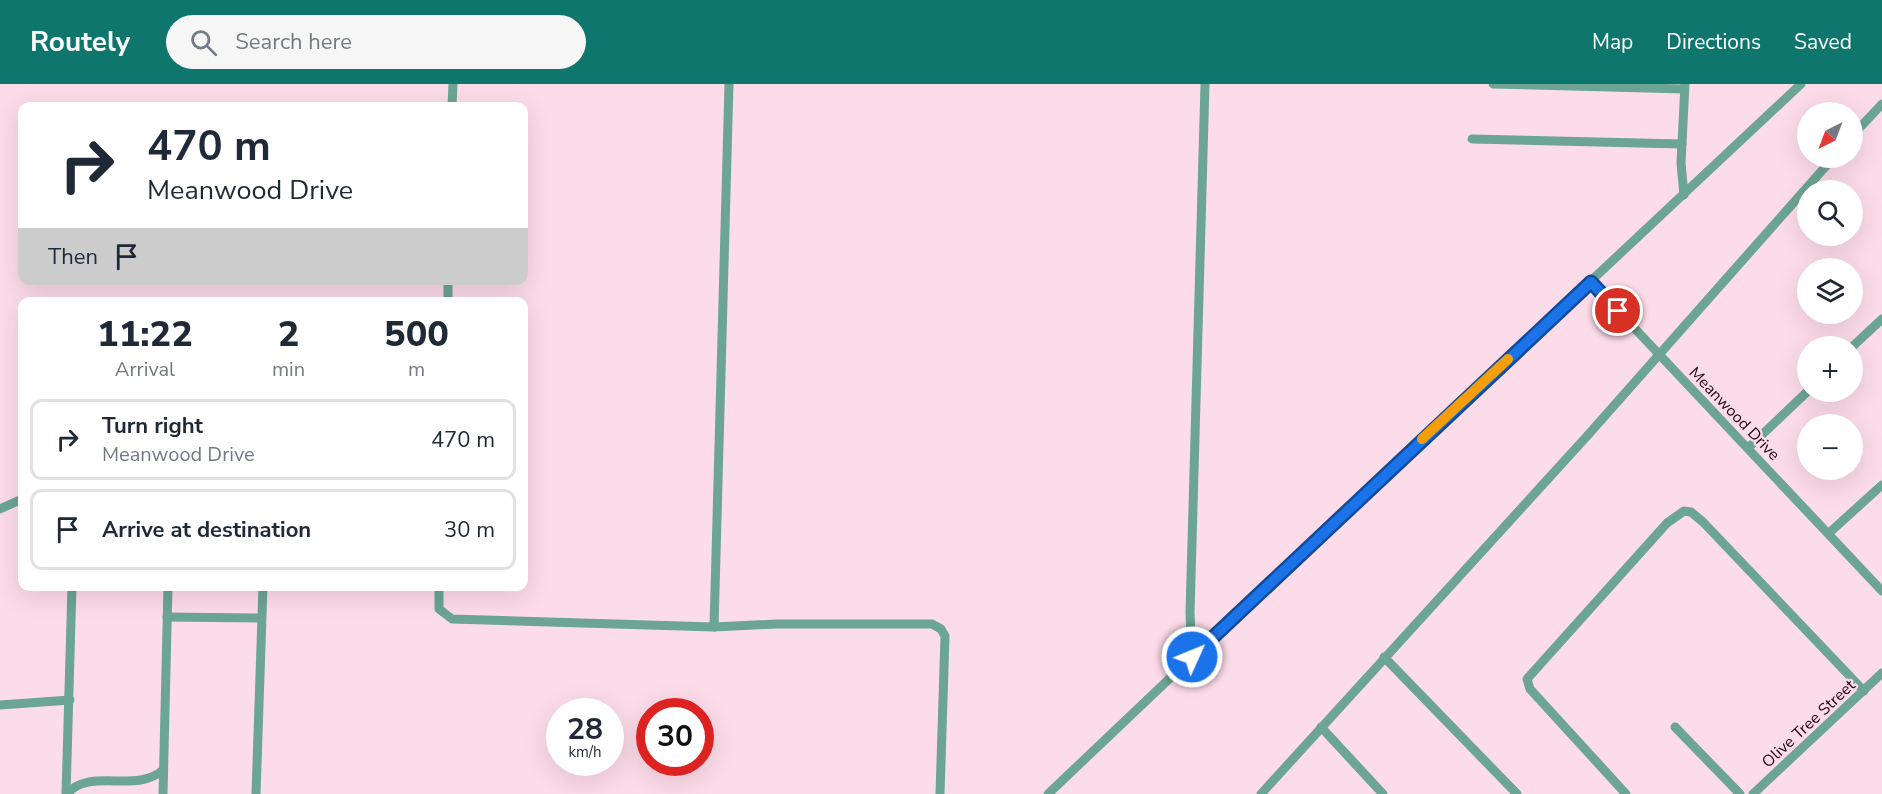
<!DOCTYPE html>
<meta charset="utf-8">
<style>
:root{--surface:#fff;--page:#f6f6f7;--text:#1f2937;--muted:#747a83;--line:#e0e1e3;--accent:#0f766e}
body{margin:0;font-family:"Nunito Sans",sans-serif;background:var(--page);color:var(--text);height:100vh;display:flex;flex-direction:column;font-size:22px;white-space:nowrap}
*{box-sizing:border-box;margin:0}
p{font-size:20px;color:var(--muted)}
.icon{flex:none;width:33px;height:33px;fill:none;stroke:currentColor;stroke-width:2;stroke-linecap:round;stroke-linejoin:round}
.map{position:relative;flex:1;overflow:hidden}
.drawer{position:absolute;left:18px;top:213px;width:510px;height:294px;display:flex;flex-direction:column;background:var(--surface);border-radius:12px;box-shadow:0 6px 24px #0002}
.drawer>*{flex:none}
.hud{position:absolute;left:18px;top:18px;width:510px;height:183px;border-radius:12px;box-shadow:0 6px 24px #0002;background:#fff;color:var(--text);overflow:hidden}
.needle{width:39px;rotate:222deg}
.fabs{position:absolute;left:1797px;top:18px;display:grid;gap:12px}
.fabs a{display:grid;place-items:center;width:66px;height:66px;border-radius:50%;background:var(--surface);box-shadow:0 6px 24px #0002;font-size:30px}
.speed{position:absolute;left:546px;top:614px;display:flex;gap:12px;font-size:30px;font-weight:700;text-align:center}
.speed>*{display:grid;place-content:center;width:78px;height:78px;border-radius:50%;background:var(--surface);box-shadow:0 6px 24px #0002;line-height:1}
.speed small{font-size:15px;font-weight:400}
.speed .limit{border:9px solid #d22;background:#fff;color:#111}
.pin{position:absolute;display:grid;place-items:center;width:51px;height:51px;color:#fff;margin:-26px;border:3px solid #fff;border-radius:50%;box-shadow:0 2px 6px #0007}
.me{position:absolute;width:66px;margin:-33px;rotate:46deg;stroke-linejoin:round;filter:drop-shadow(0 0 4px #0008)}
.turn{display:flex;align-items:center;gap:21px;height:126px;padding:0 30px;font-size:27px}
.turn .icon{width:78px;height:78px;stroke-width:2.5}
.turn b{display:block;font-size:42px;line-height:51px}
.then{display:flex;align-items:center;height:57px;padding:0 30px;background:#0003;gap:12px;font-size:22px}
.eta{display:flex;justify-content:space-evenly;align-items:center;height:102px;text-align:center}
.eta b{font-size:36px;font-weight:800;line-height:42px}
ul{padding:0;list-style:none}
li{display:flex;align-items:center;gap:18px;height:81px;margin:0 12px 9px;padding:0 18px;border:3px solid var(--line);border-radius:12px}
li div{flex:1}
li b{display:block;font-size:22px}
li em{font-style:normal}
header{display:flex;align-items:center;gap:36px;box-sizing:border-box;height:84px;padding:0 30px;background:var(--accent);color:#fff}
header strong{font-size:28px}
nav{display:flex;gap:33px;margin-inline-start:auto;font-size:21px}
.search{width:420px;height:54px;background:var(--page);display:flex;align-items:center;gap:15px;box-sizing:border-box;padding:0 21px;border-radius:33px;color:var(--muted);font-size:22px}
.map>svg:first-child{display:block}
</style>
<header>
<strong>Routely</strong>
<div class="search"><svg class="icon" aria-label="search" viewBox="0 0 24 24"><circle cx="10" cy="10" r="6"/><path d="M15 15l6 6"/></svg>Search here</div>
<nav><a>Map</a><a>Directions</a><a>Saved</a></nav>
</header>
<div class="map">
<svg width="1882" height="710" viewBox="0 0 1882 710">
<rect width="100%" height="100%" fill="#fddce9"/>
<g fill="none" stroke-linecap="round" stroke-linejoin="round">
<g stroke="#6ca593" stroke-width="9">
<path d="M1493,0L1684,5"/>
<path d="M452,22L453,0"/>
<path d="M1852,52L1882,20"/>
<path d="M1472,55L1682,60"/>
<path d="M1684,111L1681,79L1685,0"/>
<path d="M1591,198L1882,507"/>
<path d="M448,218V196"/>
<path d="M1852,263L1882,235"/>
<path d="M1748,364L1808,307"/>
<path d="M0,425L22,415"/>
<path d="M1829,449L1882,401"/>
<path d="M439,502V525L452,535L714,543L777,540H932L941,545L945,552L940,710"/>
<path d="M167,533L260,534"/>
<path d="M714,543L729,0"/>
<path d="M1192,573L1190,529L1205,0"/>
<path d="M1384,573L1517,710"/>
<path d="M0,621L70,616"/>
<path d="M1321,643L1383,710"/>
<path d="M1675,643L1740,710"/>
<path d="M66,710L72,502"/>
<path d="M67,710C89,683 136,710 163,686"/>
<path d="M163,710L168,502"/>
<path d="M256,710L263,502"/>
<path d="M1048,710L1387,388L1801,0"/>
<path d="M1261,710L1588,351L1833,74"/>
<path d="M1626,710L1530,605L1527,595L1667,439L1684,427L1691,428L1703,438L1864,607"/>
<path d="M1753,710L1882,589"/>
</g>
</g>
<g fill="none" stroke-linecap="round" stroke-linejoin="round">
<defs>
<path id="route" d="M1192,573L1591,198L1618,227"/>
</defs>
<use href="#route" stroke="#114b97" stroke-width="15"/>
<use href="#route" stroke="#1a73e8" stroke-width="10"/>
<path stroke="#f59e0b" stroke-width="10" d="M1422,355L1508,275"/>
</g>
<g text-anchor="middle" stroke-width="4.5" stroke-linejoin="round" paint-order="stroke">
<g font-size="16" fill="#1d0410" stroke="#fddce9">
<text transform="translate(1735 329) rotate(46)" y="6">Meanwood Drive</text>
<text transform="translate(1808 639) rotate(-43)" y="6">Olive Tree Street</text>
</g>
</g>
</svg>
<div class="fabs">
<a><svg class="needle" viewBox="-14 -14 28 28"><path d="M0-13l5 13h-10z" fill="#e53935"/><path d="M0 13l5-13h-10z" fill="#747a83"/></svg></a>
<a><svg class="icon" aria-label="search" viewBox="0 0 24 24"><circle cx="10" cy="10" r="6"/><path d="M15 15l6 6"/></svg></a>
<a><svg class="icon" aria-label="layers" viewBox="0 0 24 24"><path d="M12 4l9 5-9 5-9-5zM3 14l9 5 9-5"/></svg></a>
<a>+</a>
<a>−</a>
</div>
<div class="speed"><div>28<small>km/h</small></div><div class="limit">30</div></div>
<div class="pin" style="left:1618px;top:227px;background:#d93025"><svg class="icon" aria-label="arrive" viewBox="0 0 24 24"><path d="M6 21V4h12l-3 4 3 4H6"/></svg></div>
<svg class="me" style="left:1192px;top:573px" viewBox="-20 -20 40 40"><circle r="17" fill="#1a73e8" stroke="#fff" stroke-width="3"/><path d="M0-11L8 9 0 5-8 9z" fill="#fff"/></svg>
<div class="hud">
<div class="turn"><svg class="icon" aria-label="right" viewBox="0 0 24 24"><path d="M7 20v-9h11M14 6l5 5-5 5"/></svg><div><b>470 m</b>Meanwood Drive</div></div>
<div class="then">Then<svg class="icon" aria-label="arrive" viewBox="0 0 24 24"><path d="M6 21V4h12l-3 4 3 4H6"/></svg></div>
</div>
<section class="drawer">
<div class="eta">
<div><b>11:22</b><p>Arrival</p></div>
<div><b>2</b><p>min</p></div>
<div><b>500</b><p>m</p></div>
</div>
<ul>
<li><svg class="icon" aria-label="right" viewBox="0 0 24 24"><path d="M7 20v-9h11M14 6l5 5-5 5"/></svg><div><b>Turn right</b><p>Meanwood Drive</p></div><em>470 m</em></li>
<li><svg class="icon" aria-label="arrive" viewBox="0 0 24 24"><path d="M6 21V4h12l-3 4 3 4H6"/></svg><div><b>Arrive at destination</b></div><em>30 m</em></li>
</ul>
</section>
</div>
